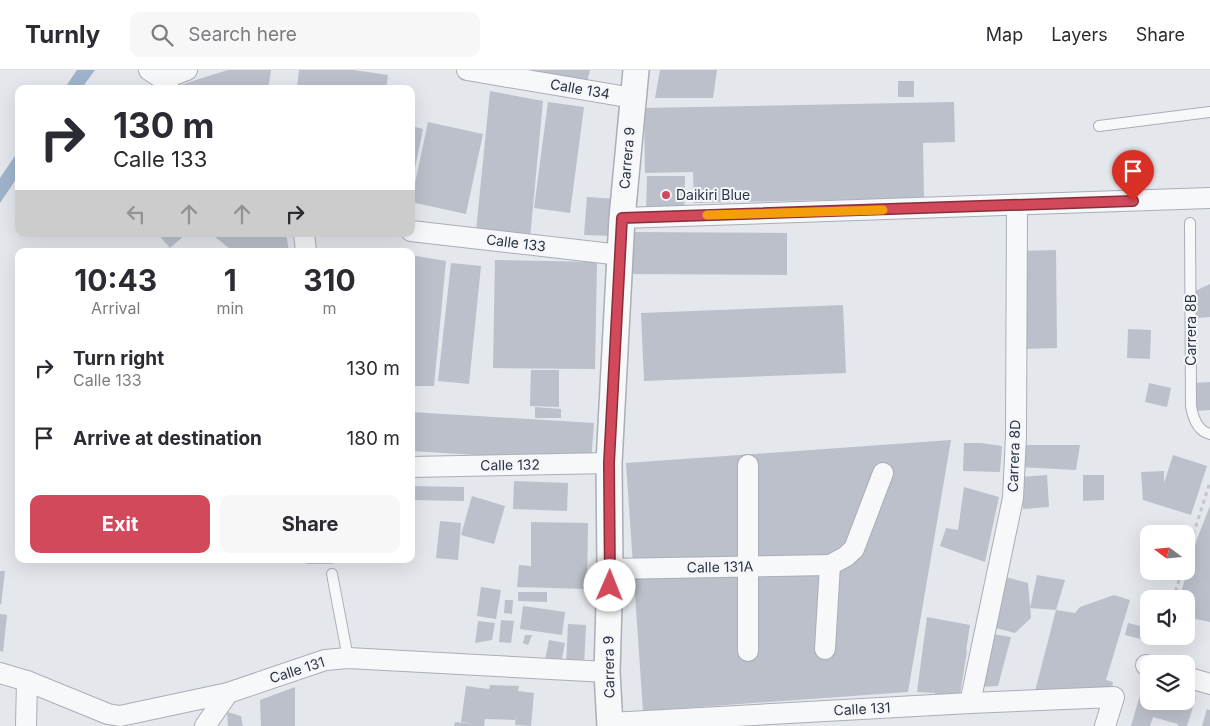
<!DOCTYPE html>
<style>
:root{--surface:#fff;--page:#f7f7f7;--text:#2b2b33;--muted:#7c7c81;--line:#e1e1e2;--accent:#d1495b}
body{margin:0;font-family:Inter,sans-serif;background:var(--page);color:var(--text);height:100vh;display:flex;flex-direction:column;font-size:19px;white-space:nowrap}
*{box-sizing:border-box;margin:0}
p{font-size:16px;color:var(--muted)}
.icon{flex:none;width:28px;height:28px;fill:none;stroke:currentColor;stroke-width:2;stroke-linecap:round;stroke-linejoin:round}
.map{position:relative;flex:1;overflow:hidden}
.panel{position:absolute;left:15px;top:178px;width:400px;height:315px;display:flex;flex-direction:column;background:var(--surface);border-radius:10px;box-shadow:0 5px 20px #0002}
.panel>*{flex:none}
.hud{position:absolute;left:15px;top:15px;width:400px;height:152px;border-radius:10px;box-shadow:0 5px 20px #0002;background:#fff;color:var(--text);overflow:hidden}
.needle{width:32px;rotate:286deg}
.tools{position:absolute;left:1140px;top:455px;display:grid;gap:10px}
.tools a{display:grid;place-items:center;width:55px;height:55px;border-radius:10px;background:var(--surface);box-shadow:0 5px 20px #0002;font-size:25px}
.pin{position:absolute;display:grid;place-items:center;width:42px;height:42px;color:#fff;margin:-51px -21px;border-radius:50% 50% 50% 0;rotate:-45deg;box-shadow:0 0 5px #0007}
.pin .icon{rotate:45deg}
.me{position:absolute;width:55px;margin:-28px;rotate:1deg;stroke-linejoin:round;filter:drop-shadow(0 0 4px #0008)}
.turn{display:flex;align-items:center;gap:18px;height:105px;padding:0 15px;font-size:22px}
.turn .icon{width:65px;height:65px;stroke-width:2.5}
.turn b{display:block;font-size:35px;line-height:42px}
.lanes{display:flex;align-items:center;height:48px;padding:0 15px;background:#0003;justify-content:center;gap:25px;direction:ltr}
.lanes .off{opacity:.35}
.eta{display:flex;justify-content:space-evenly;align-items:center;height:85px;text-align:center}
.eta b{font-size:30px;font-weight:700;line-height:35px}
.action{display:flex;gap:10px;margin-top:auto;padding:10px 15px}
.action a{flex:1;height:58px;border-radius:10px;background:var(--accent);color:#fff;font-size:20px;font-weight:700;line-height:58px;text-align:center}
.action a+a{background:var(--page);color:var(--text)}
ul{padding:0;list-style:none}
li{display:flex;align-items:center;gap:15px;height:70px;padding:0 15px}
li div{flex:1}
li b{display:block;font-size:19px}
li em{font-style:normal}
header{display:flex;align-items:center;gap:30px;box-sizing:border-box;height:70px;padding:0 25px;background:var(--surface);border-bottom:1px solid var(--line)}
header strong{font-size:24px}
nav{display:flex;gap:28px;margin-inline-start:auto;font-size:18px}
.search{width:350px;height:45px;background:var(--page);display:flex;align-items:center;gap:12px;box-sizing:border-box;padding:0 18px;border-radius:10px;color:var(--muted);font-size:19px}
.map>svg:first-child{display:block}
</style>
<header>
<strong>Turnly</strong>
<div class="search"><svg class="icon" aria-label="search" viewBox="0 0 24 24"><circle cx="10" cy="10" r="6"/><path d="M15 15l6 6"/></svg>Search here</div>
<nav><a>Map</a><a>Layers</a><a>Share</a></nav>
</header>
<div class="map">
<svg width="1210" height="656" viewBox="0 0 1210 656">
<rect width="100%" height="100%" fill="#e4e7ec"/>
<g fill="#9fb4cc">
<path d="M77,0H95L81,19H64Z"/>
<path d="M19,80V105L0,133V108Z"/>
</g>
<g fill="#bbc0ca">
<path d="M228,0H271L268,19H183L180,15Z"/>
<path d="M299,0H353L388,5L386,19H297Z"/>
<path d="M515,0H590L586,16Z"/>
<path d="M660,0H717L713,28H655Z"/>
<rect x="898" y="11" width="16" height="16"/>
<path d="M490,21L543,31L530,168L476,161Z"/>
<path d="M548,32L584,37L570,143L534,138Z"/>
<path d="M954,32L955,72L923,73L924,128L694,133L693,102L645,103L644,38Z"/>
<path d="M428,52L483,64L466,144L411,132Z"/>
<path d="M411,56L423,59L412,113H411Z"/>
<path d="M647,106H685L684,144L646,143Z"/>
<path d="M587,127L617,129L615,166L584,165Z"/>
<path d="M629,162L787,163V205L629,204Z"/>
<path d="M158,164H186L170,178Z"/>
<path d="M211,164H286L289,181H233Z"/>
<path d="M1056,180L1057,278L1022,279L1021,181Z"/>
<path d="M411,185L446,191L434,316H411Z"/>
<path d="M495,190L597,192L595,299L493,298Z"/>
<path d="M451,193L481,196L469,314L438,311Z"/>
<path d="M1210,214V247L1196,248L1193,222Z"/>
<path d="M843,235L846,303L644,311L641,243Z"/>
<path d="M1128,259L1151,260L1150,289L1127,288Z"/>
<path d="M531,300H559V337L530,336Z"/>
<path d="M1210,312V340L1197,341L1194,313Z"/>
<path d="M1149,313L1171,318L1167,337L1145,332Z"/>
<path d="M535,337L561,339V348H535Z"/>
<path d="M411,342L594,353L591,392L411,381Z"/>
<path d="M951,370L908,622L643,641L626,393Z"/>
<path d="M964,373H981L1002,376L1000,402L963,401Z"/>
<path d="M1019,375H1080L1076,400L1019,397Z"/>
<path d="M1173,385L1207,396L1191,445L1143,430L1141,402L1164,401V413Z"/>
<path d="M1047,405L1049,437L1023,439L1021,407Z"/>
<path d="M1083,405H1104V430L1083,431Z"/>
<path d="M514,411L568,413L567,441L513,439Z"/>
<path d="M411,416L464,417V431L411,430Z"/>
<path d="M964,417L999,427L985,492L940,476L946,458L958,460Z"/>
<path d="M472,426L505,436L494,474L461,465Z"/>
<path d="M1210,436V552L1186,547V529H1179L1197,469Z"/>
<path d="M440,451L461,453L458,490L436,488Z"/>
<path d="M531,452L588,453L587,519L517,517L519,495L531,496Z"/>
<rect x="306" y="489" width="27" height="5"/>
<path d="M0,501H5L1,535L0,534Z"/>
<path d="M1037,505L1065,510L1056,540L1030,538Z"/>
<path d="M1002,506L1028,513L1031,548L1015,563L992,557Z"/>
<path d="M481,517L501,520L496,549L477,546Z"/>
<path d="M518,522H547V532L518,531Z"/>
<path d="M1114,525L1130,530L1106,610L1113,612L1111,625L1035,621L1056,540L1075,543L1080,537Z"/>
<path d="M505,530H513L512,544L504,543Z"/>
<path d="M523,536L565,542L562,565L520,559Z"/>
<path d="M0,544L7,545L3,582L0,581Z"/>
<path d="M927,547L970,555L966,581H967L960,625L935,628V623L917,622Z"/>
<path d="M501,550L514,551L511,573L499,572Z"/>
<path d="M478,551L495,553L492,570L475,573Z"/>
<path d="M1128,553L1149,558V566H1154L1152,572L1125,565Z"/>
<path d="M568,554L586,555L584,597L566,596Z"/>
<path d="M987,563L1011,567L998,616L979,617Z"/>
<path d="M525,565H532L528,575L523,573Z"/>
<path d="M549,570L565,573L561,593L545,590Z"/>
<path d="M490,615L519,616L518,621L534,623L531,656L515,655L516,644L515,650L485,649L484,656H454L455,652L476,654L461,652L466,616L489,619Z"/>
<path d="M295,617V656H261L260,630Z"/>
<path d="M1186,624L1196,627L1187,656H1178V654L1153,647L1150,656H1131L1140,625L1149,628V631H1162L1172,634L1173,631H1186Z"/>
<path d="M1207,639L1210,640V656H1202Z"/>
<path d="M227,642L241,646L243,656H228Z"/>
</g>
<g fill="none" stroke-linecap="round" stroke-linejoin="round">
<defs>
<g id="service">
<path d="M1099,56L1210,42"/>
<path d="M1190,153L1191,336C1193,348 1197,361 1210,364"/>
<path d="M332,504L348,588"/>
</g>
<g id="minor">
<path d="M149,0L163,9L169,19"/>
<path d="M467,0L633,28"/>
<path d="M163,9L187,0"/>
<path d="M622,148L1210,128"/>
<path d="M411,161L621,185"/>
<path d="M304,164L306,181"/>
<path d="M411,397L609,393"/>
<path d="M610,499L830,495"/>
<path d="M825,579L830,495L845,487L854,479L883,403"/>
<path d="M748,581V395"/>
<path d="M1146,595L1149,596"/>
<path d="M0,603L27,611L108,644L120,646L228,623L325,590L348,588L607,602"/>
<path d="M1186,607L1210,614"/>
<path d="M970,633L1013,428L1016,366L1017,136"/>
<path d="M610,653L970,633L1114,627L1105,656"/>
<path d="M26,656L27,611"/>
<path d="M205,656L228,623"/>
</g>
<path id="tertiary" d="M610,656L607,602L610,499L609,393L622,148L636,0"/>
</defs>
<use href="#service" stroke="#a9aeb7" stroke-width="12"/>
<use href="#minor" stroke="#a9aeb7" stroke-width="22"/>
<use href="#tertiary" stroke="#a9aeb7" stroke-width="28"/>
<g stroke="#c2c5cb" stroke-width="3" stroke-dasharray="4 4" stroke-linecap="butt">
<path d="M1186,487L1210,412"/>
<path d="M1173,529L1182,501"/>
</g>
<use href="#service" stroke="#f7f8fa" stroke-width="10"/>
<use href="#minor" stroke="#f7f8fa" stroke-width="20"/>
<use href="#tertiary" stroke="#f7f8fa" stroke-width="25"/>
</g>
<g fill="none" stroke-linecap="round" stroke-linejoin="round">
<defs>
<path id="route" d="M610,516L609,393L622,148L1133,131"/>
</defs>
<use href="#route" stroke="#882f3b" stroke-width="12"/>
<use href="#route" stroke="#d1495b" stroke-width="9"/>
<path stroke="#f59e0b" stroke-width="9" d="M707,145L883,140"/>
</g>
<circle fill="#d1495b" stroke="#f4f6f9" stroke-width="2" cx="666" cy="125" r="5"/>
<g text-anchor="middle" stroke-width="4" stroke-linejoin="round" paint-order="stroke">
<g font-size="14" fill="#2b3445" stroke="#f4f6f9">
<text transform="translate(580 19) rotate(10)" y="5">Calle 134</text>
<text transform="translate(627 88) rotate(-85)" y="5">Carrera 9</text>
<text transform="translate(516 173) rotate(7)" y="5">Calle 133</text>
<text transform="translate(1191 260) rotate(-90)" y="5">Carrera 8B</text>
<text transform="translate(1014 386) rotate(-88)" y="5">Carrera 8D</text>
<text transform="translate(510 395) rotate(-1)" y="5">Calle 132</text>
<text transform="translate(720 497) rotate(-1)" y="5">Calle 131A</text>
<text transform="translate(609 597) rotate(-91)" y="5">Carrera 9</text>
<text transform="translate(297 600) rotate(-18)" y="5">Calle 131</text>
<text transform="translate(862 639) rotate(-3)" y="5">Calle 131</text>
</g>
<g font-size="14" fill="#2b3445" stroke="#f4f6f9" text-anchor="start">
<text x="676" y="130">Daikiri Blue</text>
</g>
</g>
</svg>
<div class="tools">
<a><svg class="needle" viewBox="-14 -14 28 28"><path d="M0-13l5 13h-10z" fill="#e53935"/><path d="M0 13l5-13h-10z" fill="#7c7c81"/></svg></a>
<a><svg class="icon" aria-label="sound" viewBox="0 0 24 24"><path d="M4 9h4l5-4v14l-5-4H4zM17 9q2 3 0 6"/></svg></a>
<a><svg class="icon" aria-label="layers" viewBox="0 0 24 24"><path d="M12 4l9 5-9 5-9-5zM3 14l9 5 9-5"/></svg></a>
</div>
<div class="pin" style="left:1133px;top:131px;background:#d93025"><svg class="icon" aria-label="arrive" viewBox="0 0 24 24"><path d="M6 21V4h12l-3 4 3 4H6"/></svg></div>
<svg class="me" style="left:610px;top:516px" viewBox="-20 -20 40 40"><circle r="19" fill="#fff"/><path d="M0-13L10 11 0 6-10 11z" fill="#d1495b"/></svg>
<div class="hud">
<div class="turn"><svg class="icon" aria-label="right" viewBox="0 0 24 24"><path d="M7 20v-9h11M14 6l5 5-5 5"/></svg><div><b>130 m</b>Calle 133</div></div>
<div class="lanes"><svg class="icon off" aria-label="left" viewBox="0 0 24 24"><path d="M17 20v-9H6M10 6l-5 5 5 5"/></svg><svg class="icon off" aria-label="ahead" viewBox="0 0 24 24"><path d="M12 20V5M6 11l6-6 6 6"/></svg><svg class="icon off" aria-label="ahead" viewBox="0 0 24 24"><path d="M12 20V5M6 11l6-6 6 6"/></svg><svg class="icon" aria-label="right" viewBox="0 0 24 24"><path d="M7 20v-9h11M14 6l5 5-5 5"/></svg></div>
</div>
<section class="panel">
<div class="eta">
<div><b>10:43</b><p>Arrival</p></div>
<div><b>1</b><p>min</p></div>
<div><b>310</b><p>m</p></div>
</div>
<ul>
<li><svg class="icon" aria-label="right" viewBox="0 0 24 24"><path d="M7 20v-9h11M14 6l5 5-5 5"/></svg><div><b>Turn right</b><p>Calle 133</p></div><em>130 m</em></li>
<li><svg class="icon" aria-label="arrive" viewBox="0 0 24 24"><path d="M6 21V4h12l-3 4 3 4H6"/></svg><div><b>Arrive at destination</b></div><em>180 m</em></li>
</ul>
<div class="action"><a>Exit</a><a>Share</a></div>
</section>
</div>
